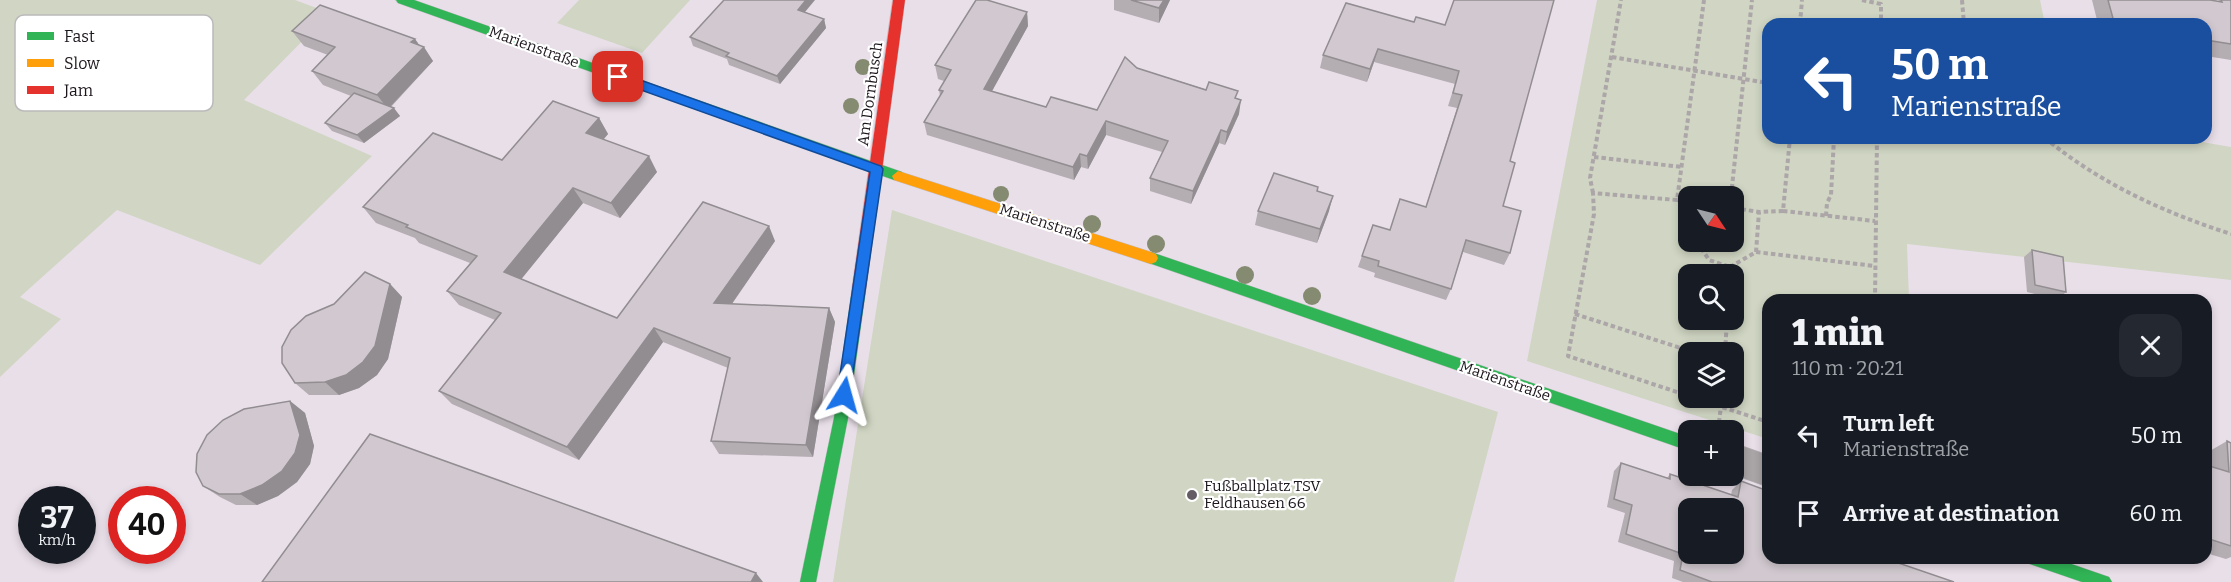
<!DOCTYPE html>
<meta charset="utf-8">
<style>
:root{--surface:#171b24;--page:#242831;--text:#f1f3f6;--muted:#9ea1a6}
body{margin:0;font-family:Bitter,serif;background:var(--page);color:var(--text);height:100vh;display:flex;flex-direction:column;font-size:22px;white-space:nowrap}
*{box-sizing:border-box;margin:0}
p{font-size:20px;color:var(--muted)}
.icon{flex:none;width:33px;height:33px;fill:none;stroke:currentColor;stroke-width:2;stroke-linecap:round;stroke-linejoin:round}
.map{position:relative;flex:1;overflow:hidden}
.drawer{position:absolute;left:1762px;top:294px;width:450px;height:270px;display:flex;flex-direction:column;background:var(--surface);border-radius:18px;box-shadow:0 3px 9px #0003}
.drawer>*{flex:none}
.hud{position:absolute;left:1762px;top:18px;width:450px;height:126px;border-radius:18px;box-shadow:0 3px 9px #0003;background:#1a4fa0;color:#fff;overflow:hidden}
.needle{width:39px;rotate:125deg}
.controls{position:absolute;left:1678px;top:186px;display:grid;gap:12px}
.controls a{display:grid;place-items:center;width:66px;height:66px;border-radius:12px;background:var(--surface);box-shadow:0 3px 9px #0003;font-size:30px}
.speed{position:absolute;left:18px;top:486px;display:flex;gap:12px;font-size:30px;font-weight:700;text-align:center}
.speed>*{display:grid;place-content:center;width:78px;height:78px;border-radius:50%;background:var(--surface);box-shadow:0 3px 9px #0003;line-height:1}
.speed small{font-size:15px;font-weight:400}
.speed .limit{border:9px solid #d22;background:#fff;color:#111}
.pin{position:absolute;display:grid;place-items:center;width:51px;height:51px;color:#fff;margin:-26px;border-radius:12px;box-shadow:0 3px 9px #0006}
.me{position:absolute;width:66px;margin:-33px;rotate:8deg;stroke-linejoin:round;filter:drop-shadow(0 0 4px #0008)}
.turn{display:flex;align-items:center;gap:21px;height:126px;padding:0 30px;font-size:27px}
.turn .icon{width:78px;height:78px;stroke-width:2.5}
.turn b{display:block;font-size:42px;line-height:51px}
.round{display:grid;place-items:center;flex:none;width:63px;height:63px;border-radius:18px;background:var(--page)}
.headline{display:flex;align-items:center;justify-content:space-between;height:102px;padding:0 30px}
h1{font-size:36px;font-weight:800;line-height:45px}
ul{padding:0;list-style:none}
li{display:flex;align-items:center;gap:18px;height:78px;padding:0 30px}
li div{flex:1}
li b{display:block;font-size:22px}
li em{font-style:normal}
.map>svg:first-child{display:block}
</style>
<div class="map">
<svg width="2231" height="582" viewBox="0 0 2231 582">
<rect width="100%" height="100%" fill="#e9dfe9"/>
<g fill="#d0d6c3" fill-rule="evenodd">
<path d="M0,0H295L330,13L244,100L372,156L260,265L117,210L20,297L61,319L0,377Z"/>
<path d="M579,0H690L642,53L557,23Z"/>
<path d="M1597,0H2040L2045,24H1768V138H2179L2231,147V280L1907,244L1909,300H1768V439L1527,361ZM1689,196H1734V242H1689ZM1689,274H1734V320H1689ZM1689,352H1734V398H1689Z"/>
<path d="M892,210L1498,412L1454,582H833Z"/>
</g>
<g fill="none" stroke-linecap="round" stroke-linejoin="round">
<defs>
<path id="street" d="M1734,443L1768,455V487L1734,475Z"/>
<g id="fast">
<path d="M396,0H414L902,172L904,176L902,180H894L398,3Z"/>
<path d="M1151,252L1689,437V451L1146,262L1144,258L1146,254Z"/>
<path d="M859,283L864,285L866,289L848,418L816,582H800L834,418L852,289L854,285Z"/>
<path d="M2024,558H2054L2109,577L2112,582H2082L2027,563Z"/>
</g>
<path id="slow" d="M898,171L1151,252L1156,254L1158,258L1156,262L1151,264L894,180L892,176Z"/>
<path id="jam" d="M893,0H905L866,289L864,293H854L852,289Z"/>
</defs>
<use href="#street" stroke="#c3bcc3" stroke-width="1"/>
<use href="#fast" stroke="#c3bcc3" stroke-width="1"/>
<use href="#slow" stroke="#c3bcc3" stroke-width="1"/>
<use href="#jam" stroke="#c3bcc3" stroke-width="1"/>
<g stroke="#aca6a9" stroke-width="4" stroke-dasharray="4.5 3" stroke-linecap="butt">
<path d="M1862,0L1881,4V24"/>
<path d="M1962,0L1964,24"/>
<path d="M1800,24L1802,0"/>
<path d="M1612,57L1768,83"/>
<path d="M2045,138C2101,184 2163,212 2231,234"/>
<path d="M1594,157L1682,167"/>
<path d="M1593,193L1590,178L1621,0"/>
<path d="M1731,196L1752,0"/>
<path d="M1677,200L1593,193L1594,214L1568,356L1689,396"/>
<path d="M1689,202L1677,200L1704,0"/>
<path d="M1734,208L1759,212L1783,211L1790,138"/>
<path d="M1783,211L1875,221"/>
<path d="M1826,216L1827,203L1831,195L1834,138"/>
<path d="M1697,242L1709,260L1730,267L1729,274"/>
<path d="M1756,252L1875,266"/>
<path d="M1730,267L1756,252L1759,212"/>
<path d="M1875,300L1877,138"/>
<path d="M1575,314L1693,352"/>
<path d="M1725,352L1727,320"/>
<path d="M1694,398L1768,422"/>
<path d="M1718,430L1722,398"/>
</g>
<use href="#street" fill="#a9a4a5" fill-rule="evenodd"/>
<use href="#fast" fill="#30b455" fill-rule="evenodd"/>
<use href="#slow" fill="#ff9f0a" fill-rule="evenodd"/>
<use href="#jam" fill="#e5322d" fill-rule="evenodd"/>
</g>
<g fill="#858b71">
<circle cx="863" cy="67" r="8"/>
<circle cx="851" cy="106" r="8"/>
<circle cx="1001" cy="194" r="8"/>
<circle cx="1092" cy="224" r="9"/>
<circle cx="1156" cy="244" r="9"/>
<circle cx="1245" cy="275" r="9"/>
<circle cx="1312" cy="296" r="9"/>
</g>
<g fill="#b4adb2">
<path d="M1114,0H1170L1159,23L1114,10Z"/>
<path d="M2092,0H2210L2218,1L2219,0H2231V60L2206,56V24H2098Z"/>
<path d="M805,12L824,19L826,28L780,84L729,65L727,59L693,46L690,37Z"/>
<path d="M1027,12L1028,26L992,91L1046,107L1097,110L1137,68L1237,99L1239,114L1225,145L1219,143L1191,204L1150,191V178L1162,152L1106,135L1088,169L1081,167L1074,180L927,135L924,122L940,96L939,90L944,81L938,79L935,65Z"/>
<path d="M1414,22L1445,25L1510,161L1503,206L1510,253L1504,265L1463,252L1451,289L1446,300L1374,277L1375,273L1358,267L1362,256L1390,230L1426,206L1457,108L1448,106L1455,84L1374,62L1367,82L1320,68L1323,55Z"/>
<path d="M292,31L415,39L419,45L433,61L391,107L400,116L364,143L332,131L325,123L351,96L323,85L312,71L328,55L304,46Z"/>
<path d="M599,118L608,134L604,139L657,172L620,218L583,203L521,279L617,318L775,241L732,304L829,308L835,322L813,457L719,454L711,441L728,368L663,342L579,460L452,404L439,391L495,320L459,305L447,291L470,263L419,243L415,238L376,223L363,207L502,160Z"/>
<path d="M1318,187L1317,191L1329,211L1317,243L1255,225L1258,211Z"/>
<path d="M2032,250L2066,292L2057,300L2027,292L2024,257Z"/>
<path d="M390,284L402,297L388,359L377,375L359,388L339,395H309L295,383Z"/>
<path d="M290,401L305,413L314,446L310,464L297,482L278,496L257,505H236L220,497L203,486Z"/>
<path d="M2227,441L2231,443V557L2226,559L2206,553V465L2210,466L2208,452Z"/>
<path d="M1621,463L1667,478L1670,474L1731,495L1732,490L1741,481L1768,558L1954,582H1683L1672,578L1674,561L1618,542L1625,513L1607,507L1614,471Z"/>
</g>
<g fill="#928d91">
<path d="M806,0H815L800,18L798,10Z"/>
<path d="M1164,0H1170L1159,23V8Z"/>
<path d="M1027,12L1028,26L986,102L984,89Z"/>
<path d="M824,19L826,28L780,84L777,76Z"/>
<path d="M415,39L422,49L424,47L433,61L388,109L377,95L411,42Z"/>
<path d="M1378,49L1374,62L1367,82L1370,69Z"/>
<path d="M1241,100L1239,114L1225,145L1227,132Z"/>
<path d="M394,108L400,116L364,143L357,135Z"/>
<path d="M599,118L608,134L595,149L586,133Z"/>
<path d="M1106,121V135L1088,169L1087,156Z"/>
<path d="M1221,130L1219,143L1191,204L1193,191Z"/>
<path d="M1080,154L1081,167L1074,180L1073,167Z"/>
<path d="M649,156L657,172L620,218L611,203Z"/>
<path d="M573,188L583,203L515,287L504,272Z"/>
<path d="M1333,196L1329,211L1317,243L1320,229Z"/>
<path d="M769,226L775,241L722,318L714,303Z"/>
<path d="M390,284L402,297L388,359L377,375L359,388L339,395L325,382Z"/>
<path d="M829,308L835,322L813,457L806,445Z"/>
<path d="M654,328L663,342L579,460L567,447Z"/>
<path d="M290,401L305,413L314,446L310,464L297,482L278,496L257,505L240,494Z"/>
<path d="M756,573L763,582H751Z"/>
</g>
<g fill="#d1c9cf" stroke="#928d91" stroke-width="1.5" fill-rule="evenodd">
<path d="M724,0H806L798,10L824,19L777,76L726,56L729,53L690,37Z"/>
<path d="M976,0H987L1027,12L984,89L1046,107L1051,97L1097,110L1125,57L1137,68L1206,90L1209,82L1238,91L1235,98L1241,100L1227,132L1221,130L1193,191L1150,178L1168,141L1106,121L1087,156L1080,154L1073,167L924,122L943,91L939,90L951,70L935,65Z"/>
<path d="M1131,0H1164L1159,8Z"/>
<path d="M1454,0H1554L1510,161L1515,163L1503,206L1521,211L1510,253L1466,240L1451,289L1378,266L1379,261L1362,256L1373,225L1390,230L1400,199L1426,207L1462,95L1453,93L1459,71L1378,49L1370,69L1323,55L1346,3L1414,22L1416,17L1445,25Z"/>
<path d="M2108,0H2210L2222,2L2221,0H2231V44L2206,40V24H2126L2114,22Z"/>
<path d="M320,5L415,39L411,42L424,47L377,95L312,71L335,47L292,31Z"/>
<path d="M354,93L394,108L357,135L325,123Z"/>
<path d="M553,101L599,118L586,133L649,156L611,203L573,188L504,272L617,318L703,202L769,226L714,303L829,308L806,445L711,441L730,358L654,328L567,447L439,391L501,313L447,291L477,256L406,227L408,225L363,207L433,133L502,160Z"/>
<path d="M1274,173L1318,187L1317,191L1333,196L1320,229L1258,211Z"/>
<path d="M2032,250L2063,257L2066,292L2035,285Z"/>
<path d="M365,272L390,284L375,346L363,362L346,375L325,382L295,383L282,363V347L291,330L306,316L334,304Z"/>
<path d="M290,401L300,435L295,453L282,471L262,485L240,494H219L203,486L196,472L197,454L207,435L223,420L244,409Z"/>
<path d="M370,434L756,573L751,582H262Z"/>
<path d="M2227,441L2231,443V546L2206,538V465L2229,472Z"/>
<path d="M1621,463L1670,479V474L1738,497L1741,481L1768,491V558H1884L1954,582H1712L1680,570L1683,554L1626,534L1632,505L1614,499ZM1689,508H1734V554H1689Z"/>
</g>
<path fill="#1a73e8" stroke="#114b97" stroke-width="1.5" d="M618,72L881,166L883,169L849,400L844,402L839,400L837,395L870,172L613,80V74Z"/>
<circle fill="#645c64" stroke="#fff" stroke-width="2" cx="1192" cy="495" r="6"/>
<g text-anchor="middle" stroke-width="4.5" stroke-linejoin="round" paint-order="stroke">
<g font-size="15" fill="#1c161c" stroke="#fff">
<text transform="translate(534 47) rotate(20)" y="5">Marienstraße</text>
<text transform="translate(870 94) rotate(-82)" y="5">Am Dornbusch</text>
<text transform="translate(1045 223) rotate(18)" y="5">Marienstraße</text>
<text transform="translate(1505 381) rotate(19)" y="5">Marienstraße</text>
</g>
<g font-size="15" fill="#1c161c" stroke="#fff" text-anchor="start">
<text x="1204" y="491">Fußballplatz TSV<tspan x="1204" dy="17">Feldhausen 66</tspan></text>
</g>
</g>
<rect x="15" y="15" width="198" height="96" rx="9" fill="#fff" stroke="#bbb9bb" stroke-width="1.5"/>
<rect x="27" y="32" width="27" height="8" fill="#30b455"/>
<rect x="27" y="59" width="27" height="8" fill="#ff9f0a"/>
<rect x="27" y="86" width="27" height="8" fill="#e5322d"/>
<g font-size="16" fill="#1c161c">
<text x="64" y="42">Fast</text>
<text x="64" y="69">Slow</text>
<text x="64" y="96">Jam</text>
</g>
</svg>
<div class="controls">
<a><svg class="needle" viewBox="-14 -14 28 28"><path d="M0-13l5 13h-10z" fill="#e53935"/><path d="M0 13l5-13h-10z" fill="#9ea1a6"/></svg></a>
<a><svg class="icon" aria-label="search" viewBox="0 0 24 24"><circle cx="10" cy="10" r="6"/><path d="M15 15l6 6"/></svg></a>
<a><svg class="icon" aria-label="layers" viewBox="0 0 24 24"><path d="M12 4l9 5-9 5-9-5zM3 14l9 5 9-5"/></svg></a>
<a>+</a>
<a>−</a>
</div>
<div class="speed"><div>37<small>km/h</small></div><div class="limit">40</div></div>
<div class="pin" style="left:618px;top:77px;background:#d93025"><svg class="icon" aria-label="arrive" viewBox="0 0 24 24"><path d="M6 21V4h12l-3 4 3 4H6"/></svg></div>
<svg class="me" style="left:844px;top:395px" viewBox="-20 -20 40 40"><path d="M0-17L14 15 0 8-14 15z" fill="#1a73e8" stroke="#fff" stroke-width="4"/></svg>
<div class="hud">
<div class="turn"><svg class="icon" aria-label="left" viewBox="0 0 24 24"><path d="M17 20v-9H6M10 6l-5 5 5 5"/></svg><div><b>50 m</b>Marienstraße</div></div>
</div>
<section class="drawer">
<div class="headline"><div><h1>1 min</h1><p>110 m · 20:21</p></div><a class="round"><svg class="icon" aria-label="close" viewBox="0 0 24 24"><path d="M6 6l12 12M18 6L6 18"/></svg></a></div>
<ul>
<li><svg class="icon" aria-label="left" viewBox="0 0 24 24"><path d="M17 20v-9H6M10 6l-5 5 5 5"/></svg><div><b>Turn left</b><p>Marienstraße</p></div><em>50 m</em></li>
<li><svg class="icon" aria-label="arrive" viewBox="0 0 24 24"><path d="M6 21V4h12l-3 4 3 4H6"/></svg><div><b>Arrive at destination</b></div><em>60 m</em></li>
</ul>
</section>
</div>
